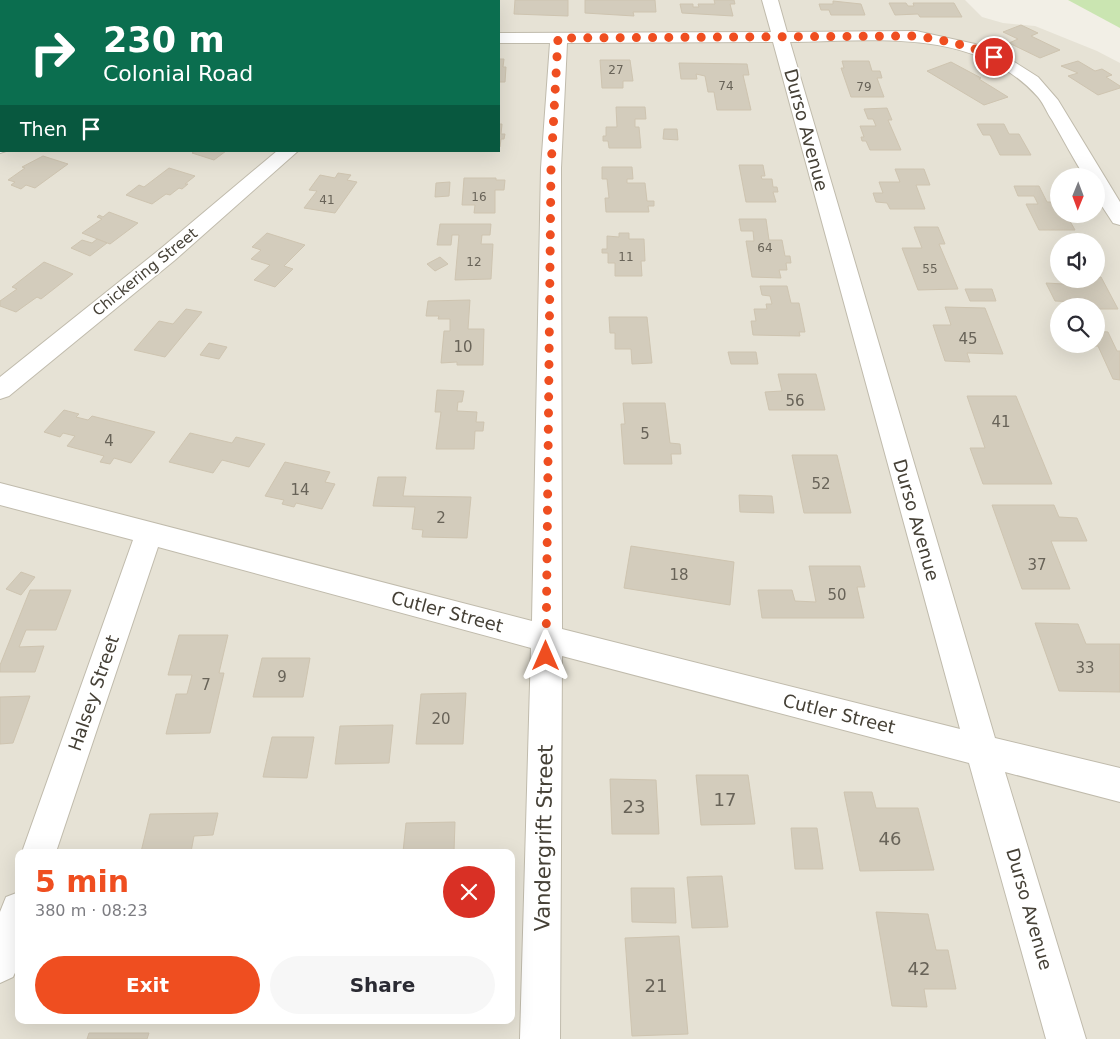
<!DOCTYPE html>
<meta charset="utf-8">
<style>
:root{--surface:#fff;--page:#f7f7f7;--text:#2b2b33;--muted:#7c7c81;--accent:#ef4e20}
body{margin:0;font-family:"DejaVu Sans",sans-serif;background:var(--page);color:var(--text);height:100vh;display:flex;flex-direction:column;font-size:19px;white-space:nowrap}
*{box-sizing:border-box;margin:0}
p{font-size:16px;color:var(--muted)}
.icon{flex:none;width:28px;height:28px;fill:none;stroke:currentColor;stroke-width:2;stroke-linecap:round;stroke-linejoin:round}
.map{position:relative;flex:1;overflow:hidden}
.drawer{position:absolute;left:15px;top:849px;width:500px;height:175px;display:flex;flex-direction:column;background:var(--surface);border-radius:10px;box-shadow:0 5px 20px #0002}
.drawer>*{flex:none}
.top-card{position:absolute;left:0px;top:0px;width:500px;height:152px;box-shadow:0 5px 20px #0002;background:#0b6e4f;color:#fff;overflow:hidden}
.needle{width:32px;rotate:181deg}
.tools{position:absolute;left:1050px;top:168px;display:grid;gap:10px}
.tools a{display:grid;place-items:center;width:55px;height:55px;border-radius:50%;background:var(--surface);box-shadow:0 5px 20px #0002;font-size:25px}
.pin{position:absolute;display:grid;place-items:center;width:42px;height:42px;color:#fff;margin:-21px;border:2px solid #fff;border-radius:50%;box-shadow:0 1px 5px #0007}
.me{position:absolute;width:55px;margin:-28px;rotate:0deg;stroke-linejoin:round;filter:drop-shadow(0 0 4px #0008)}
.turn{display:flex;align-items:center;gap:18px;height:105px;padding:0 20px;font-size:22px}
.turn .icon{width:65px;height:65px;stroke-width:2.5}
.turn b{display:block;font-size:35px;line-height:42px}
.then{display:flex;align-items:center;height:48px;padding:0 20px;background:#0003;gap:10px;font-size:19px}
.round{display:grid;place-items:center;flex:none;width:52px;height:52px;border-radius:26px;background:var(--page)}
.overview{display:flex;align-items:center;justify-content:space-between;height:85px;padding:0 20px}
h1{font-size:30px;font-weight:700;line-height:38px;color:var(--accent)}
.cta{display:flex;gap:10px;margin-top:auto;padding:10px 20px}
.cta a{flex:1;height:58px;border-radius:30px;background:var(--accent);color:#fff;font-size:20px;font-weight:700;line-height:58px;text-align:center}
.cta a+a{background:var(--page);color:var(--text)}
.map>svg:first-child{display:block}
</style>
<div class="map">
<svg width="1120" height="1039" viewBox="0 0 1120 1039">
<rect width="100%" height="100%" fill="#f2efe6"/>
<path fill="#e6e2d5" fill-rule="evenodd" d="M0,0H965L982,17L1003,23L1035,26L1097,51L1120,63V1039H0ZM1,1H499V151H1ZM1059,176H1096V214H1059ZM1059,241H1096V279H1059ZM1059,306H1096V344H1059ZM19,852H511V1020H19Z"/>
<path fill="#cae5b1" d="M1068,0H1120V28Z"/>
<g fill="#d3ccbc" stroke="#cec4b0">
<path d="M29,0H75L28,1Z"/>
<path d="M159,0H223L158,1Z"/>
<path d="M515,0H568V16L514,14Z"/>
<path d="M585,0H655L656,12H633L634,16L585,13Z"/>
<path d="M714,0H734L735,4H730L733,16L682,13L680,4H693V7H699L698,4H715Z"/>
<path d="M833,1L861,4L865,15H831L829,10H821L819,4H833Z"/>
<path d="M889,3H906L908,6H914L913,3H954L962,17H920L918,14L895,15Z"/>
<path d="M1021,25L1038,33L1031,36L1060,50L1040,58L1009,43L1018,39L1003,32Z"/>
<path d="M499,59H504L503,67H506L505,82H499Z"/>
<path d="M600,60H630L633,81H623V88H602Z"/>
<path d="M842,61H869L872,71H880L882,78H877L884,97H851L841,68H844Z"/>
<path d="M1078,61L1095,71L1102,69L1112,75L1106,77L1120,86V88L1098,95L1068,76L1078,73L1061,66Z"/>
<path d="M951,62L981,78L979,79L1008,97L984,105L927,71Z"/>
<path d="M679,63L747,64L749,75H743L751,110H717L714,92H708L705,76L696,74L697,79H681Z"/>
<path d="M616,107H645L646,119H635V127H639L641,148H609L608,141H603V136H606V127H617Z"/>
<path d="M887,108L892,120H888L901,150H870L866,141H862L861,137H864L860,126H876L873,119H868L864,109Z"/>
<path d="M499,124H502L501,134H505L504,139H501L500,147H499Z"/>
<path d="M977,124H1004L1009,134H1019L1031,155H1000L990,135H983Z"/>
<path d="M664,129H677L678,140L663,139Z"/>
<path d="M195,151H226L214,160L192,153Z"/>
<path d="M43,156L68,164L35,188L26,185L21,189L11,185L15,182L8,180L25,168L22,167Z"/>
<path d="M739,165H763L765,176H761L762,179H772L773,187H777L778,192H773L776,202H746Z"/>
<path d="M602,167H632L633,179H627V183H645L647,201H654V206H648L649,212H606L605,198H609L607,179H602Z"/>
<path d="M169,168L195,176L185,184H188L182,189L179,188L170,195L166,194L152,204L126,195L139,185L144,187Z"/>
<path d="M895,169H924L930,185H916L925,209H890L887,203L876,202L873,193H883L879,182H900Z"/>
<path d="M338,173L351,175L347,180L357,182L335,213L304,208L317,191L309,190L320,175L335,178Z"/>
<path d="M464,178H496V180H505L504,190H495V213H474L475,205H462Z"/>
<path d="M450,182L449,196L435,197L436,183Z"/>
<path d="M1014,186H1039L1047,202H1059V214H1066L1075,230H1039L1026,204H1038L1034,196H1018Z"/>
<path d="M109,212L138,223L110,244L82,233L102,219L97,217L99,215L103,217Z"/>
<path d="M739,219H766L769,240H782L785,256H790L791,263H786L787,270H779L781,278L752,277L746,241H754L753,231H741Z"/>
<path d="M440,224H491L490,235H482L481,244H493L491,279L455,280L459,235H452L451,245H437Z"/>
<path d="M914,227H938L945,244H939L958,289L918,290L902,248H922Z"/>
<path d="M267,233L305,245L284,266L293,269L275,287L254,280L270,265L251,259L261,250L252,247Z"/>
<path d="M619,233H629V239H644L645,261H641L642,276H615V263H608V253H602V249H607V236L619,237Z"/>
<path d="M97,239L107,243L90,256L71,248L82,240L92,243Z"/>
<path d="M440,257L448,264L435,271L427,264Z"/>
<path d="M44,262L73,274L41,299L37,297L16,312L0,306V301L17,289L12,287Z"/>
<path d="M1096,277H1101L1118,309H1096V306H1078L1076,302L1055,301L1046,283L1064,284L1062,279H1096Z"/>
<path d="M760,286H787L791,303H799L805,332H799L800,336L753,335L751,321H756L754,309H767L766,304H772L770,296L762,295Z"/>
<path d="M965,289H992L996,301H970Z"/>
<path d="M470,300L468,329H484L483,365H457V362L441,363L444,331H450V319H438L439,316H426L428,301Z"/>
<path d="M945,307L985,308L1003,354L967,353L970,362L945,361L933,325H951Z"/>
<path d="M186,309L202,312L165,357L134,350L159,321L173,324Z"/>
<path d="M609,317H647L652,363L632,364L631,349H615V333H610Z"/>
<path d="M1096,331L1108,332L1117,351H1120V380L1113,379L1098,346H1086L1085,344H1096Z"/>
<path d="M209,343L227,347L219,359L200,355Z"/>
<path d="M728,352H756L758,364H731Z"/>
<path d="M778,374H816L825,410H769L765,392L782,391Z"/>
<path d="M437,390L464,391L462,402H458L457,411L477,412L476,422H484L483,431H475L474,449H436L441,412H435Z"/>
<path d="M967,396H1016L1052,484H983L970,448H985Z"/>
<path d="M623,403H665L670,443L680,444L681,454H671L672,464H624L621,424H625Z"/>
<path d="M64,410L79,414L76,417L88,420L92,416L155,432L131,463L114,458L110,464L100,462L104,456L67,446L75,436L63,433L60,437L44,432Z"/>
<path d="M190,433L232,443L236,437L265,444L249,467L222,460L213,473L169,462Z"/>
<path d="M792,455H837L851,513H804Z"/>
<path d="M285,462L330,472L325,482L335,484L322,509L296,503L294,507L282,504L284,500L265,496Z"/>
<path d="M378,477H406L403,496L471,497L467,538L422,537L423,530L412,529L415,507L373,506Z"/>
<path d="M739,495L772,496L774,513L740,512Z"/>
<path d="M992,505H1054L1059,517L1077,518L1087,541H1051L1070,589H1022Z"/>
<path d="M631,546L734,562L730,605L624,588Z"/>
<path d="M809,566H860L865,587H857L864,618H762L758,590H792L795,601L816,602Z"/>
<path d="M21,572L35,577L21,595L6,589Z"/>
<path d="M30,590H71L56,630H26L19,647L44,646L35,672H0V665Z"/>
<path d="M1035,623L1078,624L1086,644H1120V692L1059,691Z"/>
<path d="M179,635H228L219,673H224L210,733L166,734L176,694H187L192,675H168Z"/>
<path d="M262,658H310L303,697H253Z"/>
<path d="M466,693L463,744H416L421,694Z"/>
<path d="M30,696L13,743L0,744V697Z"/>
<path d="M393,725L389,763L335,764L340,726Z"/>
<path d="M272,737H314L307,778L263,777Z"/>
<path d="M696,775H748L755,824L701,825Z"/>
<path d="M610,779L656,780L659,834H612Z"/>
<path d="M844,792H872L876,808H918L934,870L860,871Z"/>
<path d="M218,813L213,835L194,836L191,852H141L150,814Z"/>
<path d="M455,822L454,852H403L406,823Z"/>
<path d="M791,828H817L823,869H795Z"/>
<path d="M722,876L728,927L692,928L687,877Z"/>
<path d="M631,888H674L676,923L632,922Z"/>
<path d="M876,912L928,914L936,950H948L956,989H924L927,1007L892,1006Z"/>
<path d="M679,936L688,1034L632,1036L625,938Z"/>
<path d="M89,1033H149L147,1039H87Z"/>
</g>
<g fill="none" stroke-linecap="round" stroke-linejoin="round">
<defs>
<g id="minor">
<path d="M762,0H778L787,32L916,31L975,44L1008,58L1038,77L1058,100L1120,202V225L1113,223L1096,197V176H1084C1073,158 1063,139 1052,120C1047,113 1044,104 1038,97C975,27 875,41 790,42L995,738L1120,768V802L1005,772L1086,1039H1046L969,763L562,656L560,1039H520L531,648L158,547L56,852H22L133,540L0,505V483L532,621L541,168L550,43H499V33L771,32ZM773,42L960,729L562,629L561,168L567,43Z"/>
<rect x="0" y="30" width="1" height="10"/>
<path d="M1,140V151H6L0,153Z"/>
<path d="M277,151H298L175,260L9,396L0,399V377L159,250Z"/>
<path d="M19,892V964L13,977L0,983V912L6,897Z"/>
</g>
</defs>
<use href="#minor" stroke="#c0bbac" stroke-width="2"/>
<use href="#minor" fill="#fff" fill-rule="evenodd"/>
</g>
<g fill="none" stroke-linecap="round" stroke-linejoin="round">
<path stroke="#ef4e20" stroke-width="9" stroke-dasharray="0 16.2" d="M546,656L551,168L558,38L916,36C943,40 970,45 994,57"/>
</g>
<g text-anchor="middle" stroke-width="4" stroke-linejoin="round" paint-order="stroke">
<g font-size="12" fill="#686358">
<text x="616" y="74">27</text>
<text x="726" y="90">74</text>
<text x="864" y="91">79</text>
<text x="479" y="201">16</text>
<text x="327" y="204">41</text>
<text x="765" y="252">64</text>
<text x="626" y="261">11</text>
<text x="474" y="266">12</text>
<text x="930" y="273">55</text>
</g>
<g font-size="15" fill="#454036" stroke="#fff">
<text transform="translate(145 272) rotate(-39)" y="5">Chickering Street</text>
</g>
<g font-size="15" fill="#686358">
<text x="968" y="344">45</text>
<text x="463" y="352">10</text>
<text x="795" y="406">56</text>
<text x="1001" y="427">41</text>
<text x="645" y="439">5</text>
<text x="109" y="446">4</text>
<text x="821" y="489">52</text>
<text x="300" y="495">14</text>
<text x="441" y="523">2</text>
<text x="1037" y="570">37</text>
<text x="679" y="580">18</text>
<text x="837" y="600">50</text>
<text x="1085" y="673">33</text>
<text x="282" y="682">9</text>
<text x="206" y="690">7</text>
<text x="441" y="724">20</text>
</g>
<g font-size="18" fill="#454036" stroke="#fff">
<text transform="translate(806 130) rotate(75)" y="6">Durso Avenue</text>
<text transform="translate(916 520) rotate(74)" y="6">Durso Avenue</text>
<text transform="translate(447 612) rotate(15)" y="6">Cutler Street</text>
<text transform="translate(94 693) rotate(-71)" y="6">Halsey Street</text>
<text transform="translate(839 714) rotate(14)" y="6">Cutler Street</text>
<text transform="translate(1029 909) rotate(74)" y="6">Durso Avenue</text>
</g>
<g font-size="18" fill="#686358">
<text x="725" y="806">17</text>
<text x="634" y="813">23</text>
<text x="890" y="845">46</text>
<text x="919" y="975">42</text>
<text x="656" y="992">21</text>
</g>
<g font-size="21" fill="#454036" stroke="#fff">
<text transform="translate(544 838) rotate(-89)" y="7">Vandergrift Street</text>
</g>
</g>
</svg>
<div class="tools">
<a><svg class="needle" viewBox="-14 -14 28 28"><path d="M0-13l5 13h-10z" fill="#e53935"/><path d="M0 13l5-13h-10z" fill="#7c7c81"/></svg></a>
<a><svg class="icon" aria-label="sound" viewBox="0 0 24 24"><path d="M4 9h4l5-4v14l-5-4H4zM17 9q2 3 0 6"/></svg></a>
<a><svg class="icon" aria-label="search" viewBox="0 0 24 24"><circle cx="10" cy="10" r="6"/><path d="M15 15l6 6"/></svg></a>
</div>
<div class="pin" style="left:994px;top:57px;background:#d93025"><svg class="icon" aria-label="arrive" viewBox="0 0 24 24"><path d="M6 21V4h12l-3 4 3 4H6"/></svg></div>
<svg class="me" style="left:546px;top:656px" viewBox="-20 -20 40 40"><path d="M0-17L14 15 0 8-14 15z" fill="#ef4e20" stroke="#fff" stroke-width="4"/></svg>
<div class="top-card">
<div class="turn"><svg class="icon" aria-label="right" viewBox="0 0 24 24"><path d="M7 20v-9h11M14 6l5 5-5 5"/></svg><div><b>230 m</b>Colonial Road</div></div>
<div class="then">Then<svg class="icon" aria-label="arrive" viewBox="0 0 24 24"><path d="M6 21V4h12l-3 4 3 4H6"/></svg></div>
</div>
<section class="drawer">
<div class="overview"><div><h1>5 min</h1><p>380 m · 08:23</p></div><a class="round" style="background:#d93025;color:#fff"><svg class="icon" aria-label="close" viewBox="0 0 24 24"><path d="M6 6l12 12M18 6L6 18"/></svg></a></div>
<div class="cta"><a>Exit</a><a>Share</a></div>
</section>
</div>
